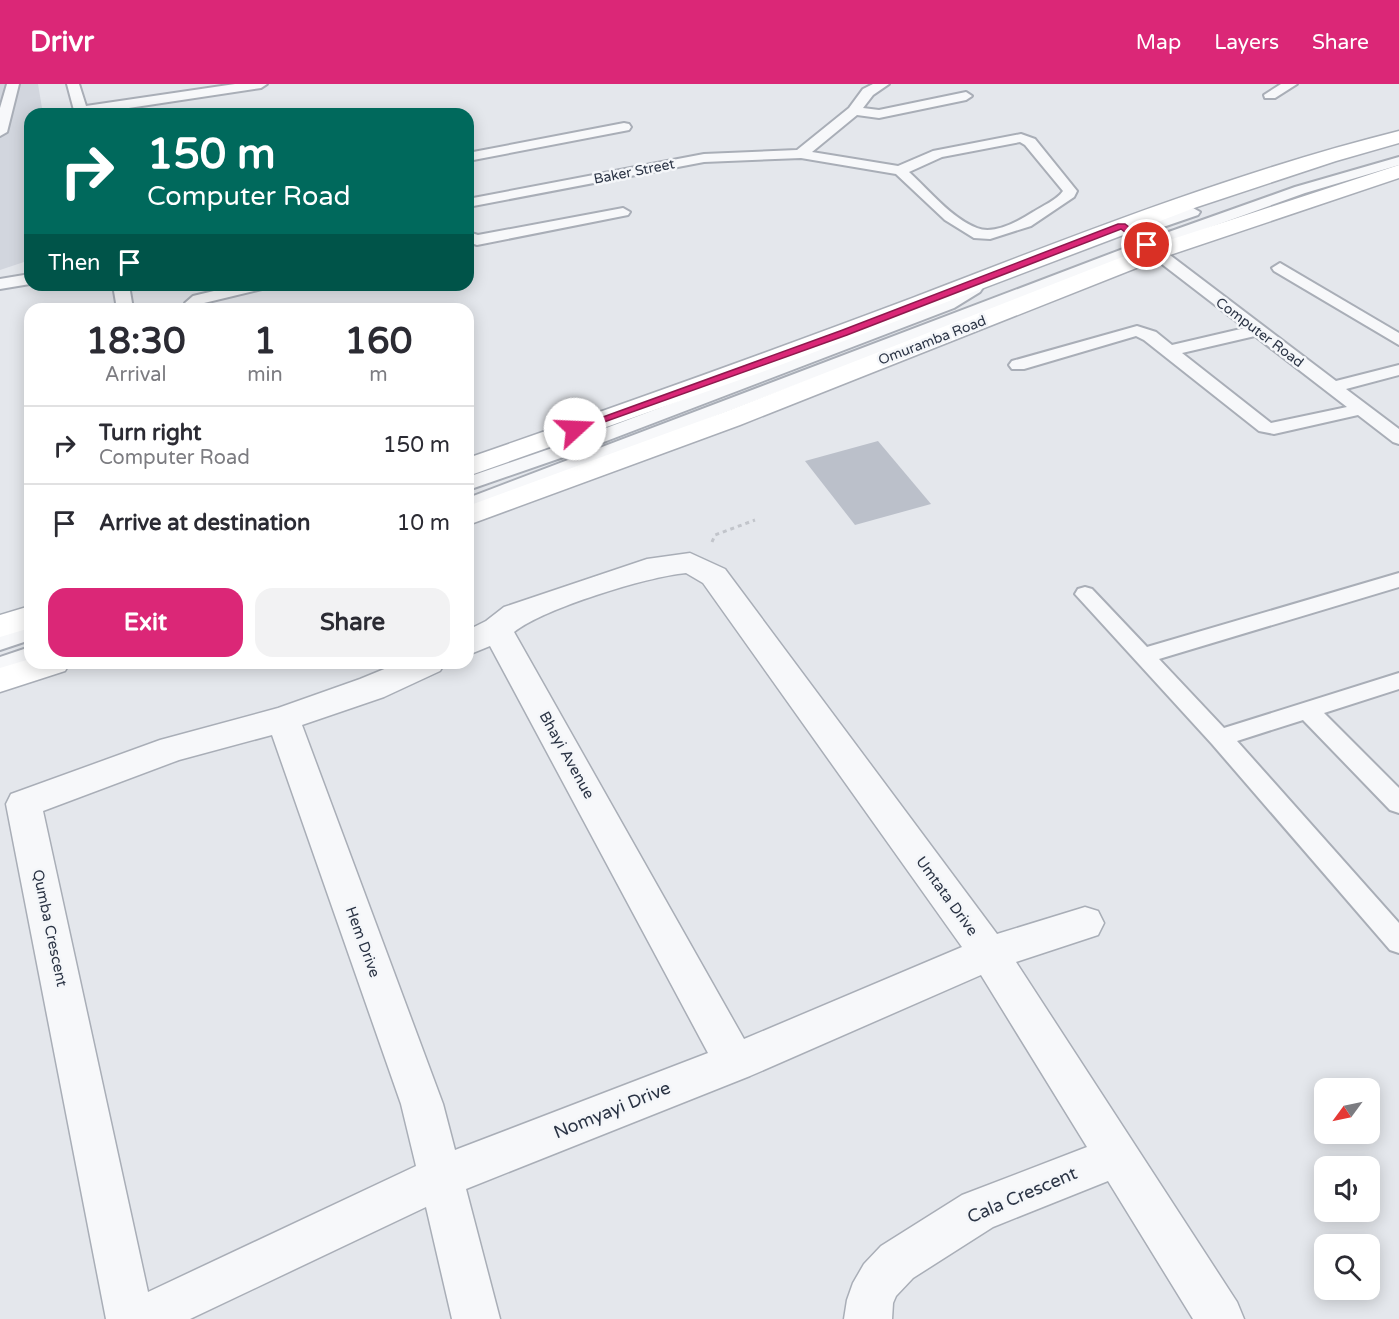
<!DOCTYPE html>
<style>
:root{--surface:#fff;--page:#f2f2f3;--text:#2b2b33;--muted:#7c7c81;--line:#e1e1e2;--accent:#db2777}
body{margin:0;font-family:"Varela Round",sans-serif;background:var(--page);color:var(--text);height:100vh;display:flex;flex-direction:column;font-size:22px;white-space:nowrap}
*{box-sizing:border-box;margin:0}
p{font-size:20px;color:var(--muted)}
.icon{flex:none;width:33px;height:33px;fill:none;stroke:currentColor;stroke-width:2;stroke-linecap:round;stroke-linejoin:round}
.map{position:relative;flex:1;overflow:hidden}
.details{position:absolute;left:24px;top:219px;width:450px;height:366px;display:flex;flex-direction:column;background:var(--surface);border-radius:18px;box-shadow:0 3px 15px #0003}
.details>*{flex:none}
.banner{position:absolute;left:24px;top:24px;width:450px;height:183px;border-radius:18px;box-shadow:0 3px 15px #0003;background:#00695c;color:#fff;overflow:hidden}
.needle{width:39px;rotate:237deg}
.buttons{position:absolute;left:1314px;top:994px;display:grid;gap:12px}
.buttons a{display:grid;place-items:center;width:66px;height:66px;border-radius:12px;background:var(--surface);box-shadow:0 3px 15px #0003;font-size:30px}
.pin{position:absolute;display:grid;place-items:center;width:51px;height:51px;color:#fff;margin:-26px;border:3px solid #fff;border-radius:50%;box-shadow:0 2px 6px #0007}
.me{position:absolute;width:66px;margin:-33px;rotate:70deg;stroke-linejoin:round;filter:drop-shadow(0 0 4px #0008)}
.turn{display:flex;align-items:center;gap:21px;height:126px;padding:0 24px;font-size:27px}
.turn .icon{width:78px;height:78px;stroke-width:2.5}
.turn b{display:block;font-size:42px;line-height:51px}
.then{display:flex;align-items:center;height:57px;padding:0 24px;background:#0003;gap:12px;font-size:22px}
.eta{display:flex;justify-content:space-evenly;align-items:center;height:102px;text-align:center}
.eta b{font-size:36px;font-weight:800;line-height:42px}
.primary-button{display:flex;gap:12px;margin-top:auto;padding:12px 24px}
.primary-button a{flex:1;height:69px;border-radius:18px;background:var(--accent);color:#fff;font-size:24px;font-weight:800;line-height:69px;text-align:center}
.primary-button a+a{background:var(--page);color:var(--text)}
ul{padding:0;list-style:none}
li{display:flex;align-items:center;gap:18px;height:78px;padding:0 24px;border-top:2px solid var(--line)}
li div{flex:1}
li b{display:block;font-size:22px}
li em{font-style:normal}
header{display:flex;align-items:center;gap:36px;box-sizing:border-box;height:84px;padding:0 30px;background:var(--accent);color:#fff}
header strong{font-size:28px}
nav{display:flex;gap:33px;margin-inline-start:auto;font-size:21px}
.map>svg:first-child{display:block}
</style>
<header>
<strong>Drivr</strong>
<nav><a>Map</a><a>Layers</a><a>Share</a></nav>
</header>
<div class="map">
<svg width="1399" height="1235" viewBox="0 0 1399 1235">
<rect width="100%" height="100%" fill="#e4e7ec"/>
<path fill="#d2d6de" d="M0,0H38L43,30H30V176L0,186Z"/>
<path fill="#bbc0ca" d="M878,357L931,420L855,441L805,377Z"/>
<g fill="none" stroke-linecap="round" stroke-linejoin="round">
<defs>
<g id="service">
<path d="M7,0H19L7,48L0,52V24Z"/>
<path d="M67,0H79L86,22L235,0H267L261,4L89,30H75Z"/>
<path d="M873,0H889L873,11L863,24L879,26L966,8L972,12L966,16L879,34L857,31L812,68L898,82L933,67L1021,50L1035,55L1077,107L1074,113L1031,142L990,155L974,154L945,136L896,90L801,74L704,78L468,123V115L704,70L797,66L849,24L863,5ZM1020,58L1025,61L1063,107C1057,116 1042,122 1033,128C1019,137 994,151 977,144C951,134 929,106 909,88L942,73Z"/>
<path d="M1281,0H1297L1275,14H1265L1264,11Z"/>
<path d="M624,39L629,40L631,43L629,46L468,77V69Z"/>
<path d="M1399,73V81L1305,109L1158,162L1336,297L1399,281V291L1346,305L1399,345V360L1393,358L1358,331L1274,350L1259,347L1144,256L1136,252L1024,285H1012L1009,281L1012,277L1137,242L1156,248L1172,261L1245,244L1145,167L468,427V414L1136,160L1117,145L1114,142L1117,139L1126,138L1128,135L1164,134L1193,124L1200,128L1198,131L1166,142H1132L1149,155L1295,103ZM1255,252L1347,323L1271,339L1182,269Z"/>
<path d="M623,124L630,128L628,131L477,161L468,158V148L478,151Z"/>
<path d="M1280,179L1399,249V261L1274,187L1272,184Z"/>
<path d="M30,190V200L0,205V195Z"/>
<path d="M980,191L988,196L980,208L954,224L575,369L468,406V393L561,361L942,218L968,202L974,193Z"/>
<path d="M113,201H129L133,225H117Z"/>
<path d="M239,201H268L266,204L204,219L201,221L202,225H186L185,219L193,212Z"/>
<path d="M1399,489V503L1159,575L1224,644L1399,589V605L1324,629L1399,704V729L1390,726L1303,636L1237,657L1399,839V869L1390,866L1212,660L1075,510L1078,505L1085,503L1092,505L1147,563Z"/>
<path d="M30,540V556L0,566V550Z"/>
<path d="M30,563V579L0,589V573Z"/>
</g>
<path id="minor" d="M690,469L725,485L997,850L1085,823L1098,827L1104,839L1098,851L1016,878L1237,1218L1244,1235H1193L1108,1097L993,1143L913,1194L896,1212L893,1219L892,1235H844L847,1216L853,1199L864,1180L881,1162L962,1111L1087,1063L981,891L750,992L466,1105L500,1235H452L426,1123L190,1235H106L6,720L11,710L160,656L278,624L360,595L399,579H445L440,587L384,613L302,641L443,1020L455,1066L708,969L490,562L468,571V546L486,537L504,523L647,475ZM686,489L703,499L962,863L744,955L514,548C545,524 646,493 686,489ZM272,651L401,1020L416,1082L148,1208L43,727L179,676Z"/>
<g id="secondary">
<path d="M1399,47V59L1336,77L1197,123L762,288L468,392V374C615,323 761,271 907,216C1068,154 1231,89 1399,47Z"/>
<path d="M1399,81V94L1164,173L740,341L468,441V422L722,329L1148,163Z"/>
<path d="M30,522V544L0,553V531Z"/>
<path d="M30,575V579H70L65,587L0,608V584Z"/>
</g>
</defs>
<use href="#service" stroke="#a9aeb7" stroke-width="4"/>
<use href="#minor" stroke="#a9aeb7" stroke-width="3"/>
<use href="#secondary" stroke="#a9aeb7" stroke-width="3"/>
<path stroke="#c2c5cb" stroke-width="3" stroke-dasharray="4 4" stroke-linecap="butt" d="M712,458L715,451L755,436"/>
<use href="#service" fill="#f7f8fa" fill-rule="evenodd"/>
<use href="#minor" fill="#f7f8fa" fill-rule="evenodd"/>
<use href="#secondary" fill="#fff" fill-rule="evenodd"/>
</g>
<path fill="#db2777" stroke="#8e194d" stroke-width="1.5" d="M1118,140H1125L1152,161L1144,163L1121,145L847,251L579,347H571L570,345L840,247Z"/>
<g text-anchor="middle" stroke-width="5" stroke-linejoin="round" paint-order="stroke">
<g font-size="14" fill="#2b3445" stroke="#f4f6f9">
<text transform="translate(634 87) rotate(-11)" y="5">Baker Street</text>
<text transform="translate(1260 248) rotate(37)" y="5">Computer Road</text>
<text transform="translate(932 256) rotate(-21)" y="5">Omuramba Road</text>
</g>
<g font-size="15" fill="#2b3445" stroke="#f4f6f9">
<text transform="translate(567 671) rotate(61)" y="5">Bhayi Avenue</text>
<text transform="translate(947 812) rotate(54)" y="5">Umtata Drive</text>
<text transform="translate(50 844) rotate(78)" y="5">Qumba Crescent</text>
<text transform="translate(363 858) rotate(70)" y="5">Hem Drive</text>
</g>
<g font-size="18" fill="#2b3445" stroke="#f4f6f9">
<text transform="translate(612 1026) rotate(-22)" y="6">Nomyayi Drive</text>
<text transform="translate(1022 1111) rotate(-23)" y="6">Cala Crescent</text>
</g>
</g>
</svg>
<div class="buttons">
<a><svg class="needle" viewBox="-14 -14 28 28"><path d="M0-13l5 13h-10z" fill="#e53935"/><path d="M0 13l5-13h-10z" fill="#7c7c81"/></svg></a>
<a><svg class="icon" aria-label="sound" viewBox="0 0 24 24"><path d="M4 9h4l5-4v14l-5-4H4zM17 9q2 3 0 6"/></svg></a>
<a><svg class="icon" aria-label="search" viewBox="0 0 24 24"><circle cx="10" cy="10" r="6"/><path d="M15 15l6 6"/></svg></a>
</div>
<div class="pin" style="left:1147px;top:161px;background:#d93025"><svg class="icon" aria-label="arrive" viewBox="0 0 24 24"><path d="M6 21V4h12l-3 4 3 4H6"/></svg></div>
<svg class="me" style="left:575px;top:345px" viewBox="-20 -20 40 40"><circle r="19" fill="#fff"/><path d="M0-13L10 11 0 6-10 11z" fill="#db2777"/></svg>
<div class="banner">
<div class="turn"><svg class="icon" aria-label="right" viewBox="0 0 24 24"><path d="M7 20v-9h11M14 6l5 5-5 5"/></svg><div><b>150 m</b>Computer Road</div></div>
<div class="then">Then<svg class="icon" aria-label="arrive" viewBox="0 0 24 24"><path d="M6 21V4h12l-3 4 3 4H6"/></svg></div>
</div>
<section class="details">
<div class="eta">
<div><b>18:30</b><p>Arrival</p></div>
<div><b>1</b><p>min</p></div>
<div><b>160</b><p>m</p></div>
</div>
<ul>
<li><svg class="icon" aria-label="right" viewBox="0 0 24 24"><path d="M7 20v-9h11M14 6l5 5-5 5"/></svg><div><b>Turn right</b><p>Computer Road</p></div><em>150 m</em></li>
<li><svg class="icon" aria-label="arrive" viewBox="0 0 24 24"><path d="M6 21V4h12l-3 4 3 4H6"/></svg><div><b>Arrive at destination</b></div><em>10 m</em></li>
</ul>
<div class="primary-button"><a>Exit</a><a>Share</a></div>
</section>
</div>
